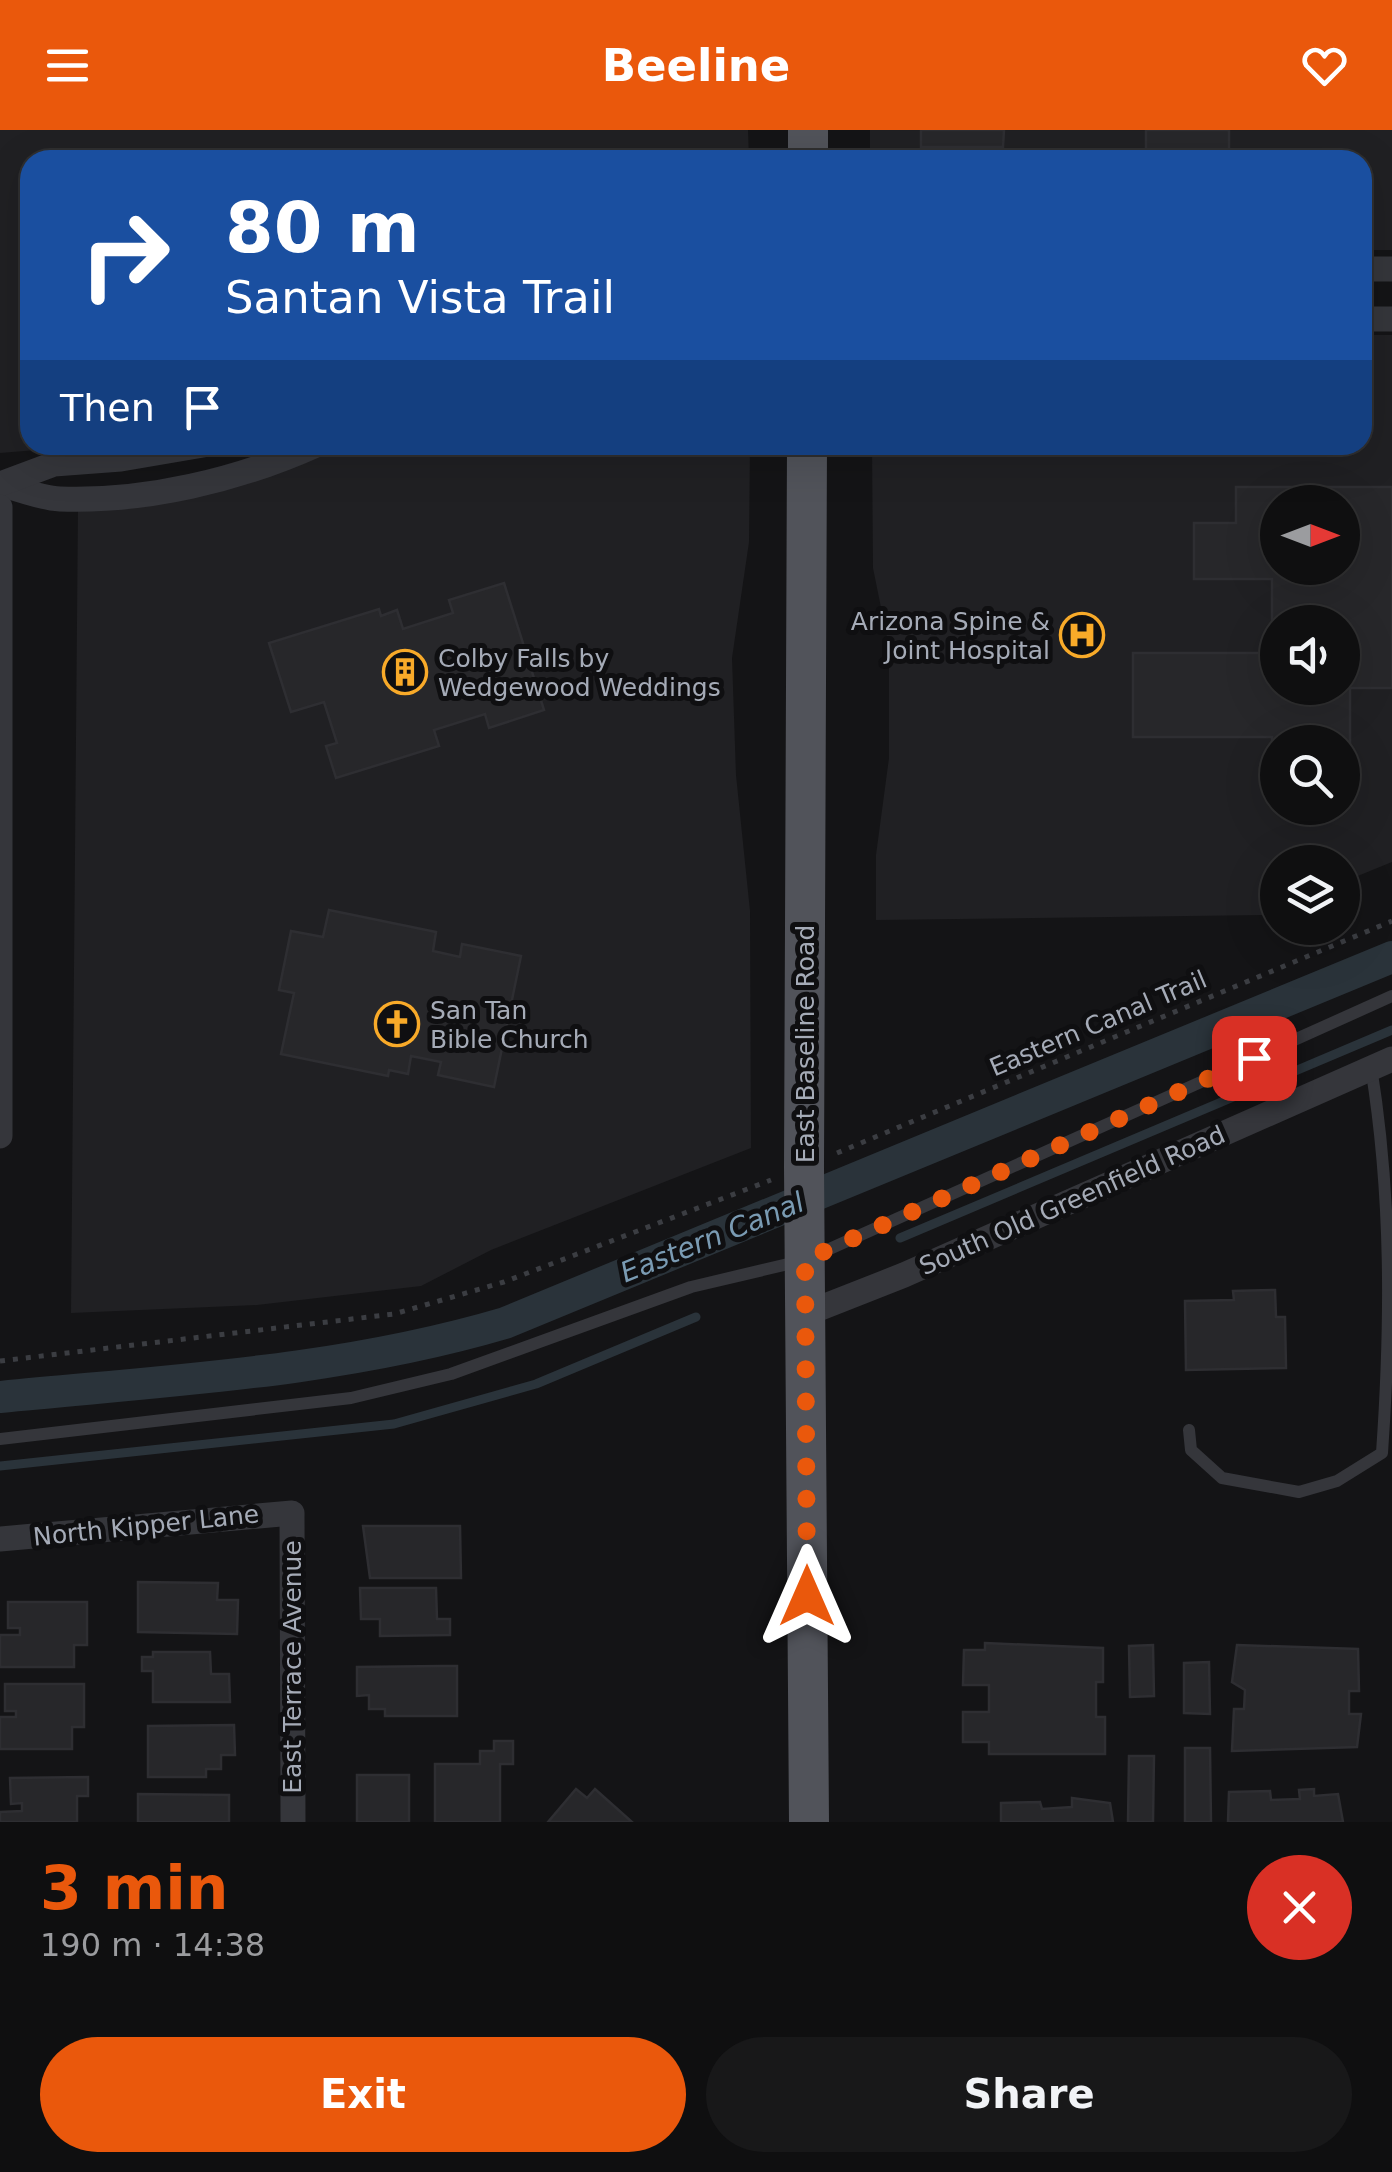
<!DOCTYPE html>
<meta charset="utf-8">
<style>
:root{--surface:#0f0f10;--page:#181819;--text:#f1f3f6;--muted:#9b9c9f;--line:#2f2f30;--accent:#ea580c}
body{margin:0;font-family:"DejaVu Sans",sans-serif;background:var(--page);color:var(--text);height:100vh;display:flex;flex-direction:column;font-size:38px;white-space:nowrap}
*{box-sizing:border-box;margin:0}
p{font-size:32px;color:var(--muted)}
.icon{flex:none;width:55px;height:55px;fill:none;stroke:currentColor;stroke-width:2;stroke-linecap:round;stroke-linejoin:round}
.map{position:relative;height:1692px;overflow:hidden}
.side{display:flex;flex-direction:column;background:var(--surface);flex:1}
.side>*{flex:none}
.guide{position:absolute;left:20px;top:20px;width:1352px;height:305px;border-radius:30px;box-shadow:0 10px 40px #0002,0 0 0 2px var(--line);background:#1a4fa0;color:#fff;overflow:hidden}
.needle{width:65px;rotate:90deg}
.buttons{position:absolute;left:1260px;top:355px;display:grid;gap:20px}
.buttons a{display:grid;place-items:center;width:100px;height:100px;border-radius:50%;background:var(--surface);box-shadow:0 10px 40px #0002,0 0 0 2px var(--line);font-size:50px}
.pin{position:absolute;display:grid;place-items:center;width:85px;height:85px;color:#fff;margin:-42px;border-radius:20px;box-shadow:0 5px 15px #0006}
.me{position:absolute;width:110px;margin:-55px;rotate:0deg;stroke-linejoin:round;filter:drop-shadow(0 0 8px #0008)}
.turn{display:flex;align-items:center;gap:35px;height:210px;padding:0 40px;font-size:45px}
.turn .icon{width:130px;height:130px;stroke-width:2.5}
.turn b{display:block;font-size:70px;line-height:85px}
.then{display:flex;align-items:center;height:95px;padding:0 40px;background:#0003;gap:20px;font-size:38px}
.round{display:grid;place-items:center;flex:none;width:105px;height:105px;border-radius:52px;background:var(--page)}
.summary{display:flex;align-items:center;justify-content:space-between;height:170px;padding:0 40px}
h1{font-size:60px;font-weight:800;line-height:75px;color:var(--accent)}
.cta{display:flex;gap:20px;margin-top:auto;padding:20px 40px}
.cta a{flex:1;height:115px;border-radius:60px;background:var(--accent);color:#fff;font-size:40px;font-weight:800;line-height:115px;text-align:center}
.cta a+a{background:var(--page);color:var(--text)}
header{display:flex;justify-content:space-between;align-items:center;height:130px;padding:0 40px;background:var(--accent);color:#fff;font-size:45px;font-weight:800}
.map>svg:first-child{display:block}
</style>
<header><svg class="icon" aria-label="menu" viewBox="0 0 24 24"><path d="M4 6h16M4 12h16M4 18h16"/></svg>Beeline<svg class="icon" aria-label="heart" viewBox="0 0 24 24"><path d="M12 20l-8-8c-3-5 5-10 8-4 3-6 11-1 8 4z"/></svg></header>
<div class="map">
<svg width="1392" height="1692" viewBox="0 0 1392 1692">
<rect width="100%" height="100%" fill="#141416"/>
<g fill="#202023" fill-rule="evenodd">
<path d="M0,0H748L749,30H30V315H97L0,323Z"/>
<path d="M870,0H1392V120H1363L1362,30H870Z"/>
<path d="M1363,205H1392V732L1343,752L1342,732H1278L1277,779L1264,785L876,790V725L889,628V517L873,438L872,315H1362ZM1278,372H1342V438H1278ZM1278,492H1342V558H1278ZM1278,612H1342V678H1278Z"/>
<path d="M337,315H750L749,412L732,528L736,645L750,781L751,1018L491,1120L421,1156L257,1175L71,1183L78,376L251,350Z"/>
</g>
<g fill="none" stroke-linecap="round" stroke-linejoin="round">
<g stroke="#2a333a" stroke-width="9">
<path d="M900,1108L1392,900"/>
<path d="M0,1336L394,1294L536,1254L696,1187"/>
</g>
<path stroke="#2a333a" stroke-width="32" d="M0,1267C172,1250 339,1242 505,1193L1392,827"/>
</g>
<g fill="#27272a" stroke="#2e2e32" stroke-width="2.5" fill-rule="evenodd">
<path d="M921,0H1004L1003,17H921Z"/>
<rect x="1146" y="0" width="83" height="30"/>
<path d="M1236,357H1392V558H1350V618H1342V612H1278V618H1272V607H1133V523H1272V449H1194V393H1236ZM1278,372H1342V438H1278ZM1278,492H1342V558H1278Z"/>
<path d="M504,453L544,580L489,598L485,584L434,600L439,616L336,648L326,616L337,613L324,572L291,582L269,513L379,479L381,486L397,480L403,499L453,483L449,470Z"/>
<path d="M329,780L436,802L433,821L460,827L462,814L521,826L494,957L438,945L441,932L411,926L408,944L389,940L388,946L281,924L294,863L279,860L291,801L323,807Z"/>
<path d="M1275,1160L1276,1187H1285L1286,1238L1186,1240L1185,1171L1234,1170L1233,1161Z"/>
<path d="M363,1396H460L461,1448H370Z"/>
<path d="M138,1452L218,1453L217,1470H238L237,1504L138,1502Z"/>
<path d="M360,1458H436L437,1489H450V1505L380,1506V1489H361Z"/>
<path d="M8,1472H87V1515H74V1537H0V1505H20V1498H8Z"/>
<path d="M985,1513L1103,1518V1552H1096V1587H1105V1624H989V1612H963V1582H989V1555H963L964,1520H985Z"/>
<path d="M1153,1515L1154,1566L1130,1567L1129,1516Z"/>
<path d="M1237,1515L1358,1519L1359,1561H1349V1584H1361L1357,1617L1232,1621L1234,1579H1244L1245,1560L1232,1552Z"/>
<path d="M153,1522H210L211,1544H229L230,1572H153V1541H142V1527H153Z"/>
<path d="M1209,1532L1210,1584L1184,1583V1533Z"/>
<path d="M441,1536H457V1586H385V1579H369V1565L357,1566V1537Z"/>
<path d="M5,1554H84V1597H72V1619H0V1587H16V1581H5Z"/>
<path d="M234,1595L235,1625H221V1639H206V1647H148V1596Z"/>
<path d="M494,1611H513V1634H500V1692H435V1634H480V1621H494Z"/>
<path d="M1185,1618H1210L1211,1692H1185Z"/>
<path d="M1129,1626H1154L1153,1692H1128Z"/>
<rect x="357" y="1645" width="52" height="47"/>
<path d="M88,1647V1666H77V1692H0V1682L22,1681V1673L11,1674L10,1648Z"/>
<path d="M576,1659L587,1668L595,1659L632,1692H548Z"/>
<path d="M1314,1659V1666L1338,1664L1343,1692H1228L1229,1662L1270,1661L1271,1670L1300,1669L1299,1660Z"/>
<path d="M138,1664L229,1665V1692H138Z"/>
<path d="M1072,1668L1110,1673L1113,1692H1001V1673L1040,1672L1042,1679L1072,1677Z"/>
</g>
<g fill="none" stroke-linecap="round" stroke-linejoin="round">
<g stroke="#3b3d42" stroke-width="5" stroke-dasharray="5 8" stroke-linecap="butt">
<path d="M837,1023L1392,791"/>
<path d="M0,1231L394,1184L504,1152L771,1050"/>
</g>
<g stroke="#35363b" stroke-width="12">
<path d="M1189,1300L1191,1320L1222,1348L1299,1362L1337,1351L1382,1323C1391,1194 1392,1066 1371,937"/>
<path d="M0,1309L351,1268L451,1244L691,1157L805,1130L1392,866"/>
</g>
<g stroke="#35363b" stroke-width="25">
<path d="M1362,139H1392"/>
<path d="M1362,189H1392"/>
<path d="M0,354C19,359 40,368 60,369C146,372 238,350 316,315"/>
<path d="M0,354L54,334L121,329L203,315"/>
<path d="M0,377V1006"/>
<path d="M805,1184L904,1145L1392,929"/>
<path d="M0,1409L292,1383L293,1692"/>
</g>
<g stroke="#51535a" stroke-width="40">
<path d="M808,30V0"/>
<path d="M807,315L804,1037L809,1692"/>
</g>
</g>
<g fill="none" stroke-linecap="round" stroke-linejoin="round">
<path stroke="#ea580c" stroke-width="18" stroke-dasharray="0 32.4" d="M807,1466L805,1130L1254,928"/>
</g>
<defs>
<symbol id="hospital-ring" viewBox="-11 -11 22 22"><circle r="9.5" fill="#0f0f11" stroke="#f8aa29" stroke-width="1.5"/><path d="M-5-5h3v3.5h4V-5h3V5h-3V1.5h-4V5h-3Z" fill="#f8aa29"/></symbol>
<symbol id="building-ring" viewBox="-11 -11 22 22"><circle r="9.5" fill="#0f0f11" stroke="#f8aa29" stroke-width="1.5"/><path d="M-4-6H4V6H1V3H-1V6H-4ZM-2.5-4.3h1.7v1.8h-1.7ZM.8-4.3h1.7v1.8H.8ZM-2.5-1h1.7V.8h-1.7ZM.8-1h1.7V.8H.8Z" fill="#f8aa29"/></symbol>
<symbol id="church-ring" viewBox="-11 -11 22 22"><circle r="9.5" fill="#0f0f11" stroke="#f8aa29" stroke-width="1.5"/><path d="M-1.2-6h2.4v3.5h3.3v2.4h-3.3V6h-2.4V-.1h-3.3v-2.4h3.3Z" fill="#f8aa29"/></symbol>
</defs>
<g fill-rule="evenodd">
<use href="#hospital-ring" x="1057" y="480" width="50" height="50"/>
<use href="#building-ring" x="380" y="517" width="50" height="50"/>
<use href="#church-ring" x="372" y="869" width="50" height="50"/>
</g>
<g text-anchor="middle" stroke-width="10" stroke-linejoin="round" paint-order="stroke">
<g font-size="25" fill="#a5abb7" stroke="#0f0f11" text-anchor="start">
<text x="1050" y="500" text-anchor="end">Arizona Spine &amp;<tspan x="1050" dy="29">Joint Hospital</tspan></text>
<text x="438" y="537">Colby Falls by<tspan x="438" dy="29">Wedgewood Weddings</tspan></text>
<text x="430" y="889">San Tan<tspan x="430" dy="29">Bible Church</tspan></text>
</g>
<g font-size="25" fill="#a5abb7" stroke="#0f0f11">
<text transform="translate(1098 893) rotate(-23)" y="9">Eastern Canal Trail</text>
<text transform="translate(805 914) rotate(-90)" y="9">East Baseline Road</text>
<text transform="translate(1072 1070) rotate(-24)" y="9">South Old Greenfield Road</text>
<text transform="translate(146 1395) rotate(-6)" y="9">North Kipper Lane</text>
<text transform="translate(292 1537) rotate(-90)" y="9">East Terrace Avenue</text>
</g>
<g font-size="28" font-style="italic" fill="#7a9bb3" stroke="#0f0f11">
<text transform="translate(712 1107) rotate(-22)" y="10">Eastern Canal</text>
</g>
</g>
</svg>
<div class="buttons">
<a><svg class="needle" viewBox="-14 -14 28 28"><path d="M0-13l5 13h-10z" fill="#e53935"/><path d="M0 13l5-13h-10z" fill="#9b9c9f"/></svg></a>
<a><svg class="icon" aria-label="sound" viewBox="0 0 24 24"><path d="M4 9h4l5-4v14l-5-4H4zM17 9q2 3 0 6"/></svg></a>
<a><svg class="icon" aria-label="search" viewBox="0 0 24 24"><circle cx="10" cy="10" r="6"/><path d="M15 15l6 6"/></svg></a>
<a><svg class="icon" aria-label="layers" viewBox="0 0 24 24"><path d="M12 4l9 5-9 5-9-5zM3 14l9 5 9-5"/></svg></a>
</div>
<div class="pin" style="left:1254px;top:928px;background:#d93025"><svg class="icon" aria-label="arrive" viewBox="0 0 24 24"><path d="M6 21V4h12l-3 4 3 4H6"/></svg></div>
<svg class="me" style="left:807px;top:1466px" viewBox="-20 -20 40 40"><path d="M0-17L14 15 0 8-14 15z" fill="#ea580c" stroke="#fff" stroke-width="4"/></svg>
<div class="guide">
<div class="turn"><svg class="icon" aria-label="right" viewBox="0 0 24 24"><path d="M7 20v-9h11M14 6l5 5-5 5"/></svg><div><b>80 m</b>Santan Vista Trail</div></div>
<div class="then">Then<svg class="icon" aria-label="arrive" viewBox="0 0 24 24"><path d="M6 21V4h12l-3 4 3 4H6"/></svg></div>
</div>
</div>
<section class="side">
<div class="summary"><div><h1>3 min</h1><p>190 m · 14:38</p></div><a class="round" style="background:#d93025;color:#fff"><svg class="icon" aria-label="close" viewBox="0 0 24 24"><path d="M6 6l12 12M18 6L6 18"/></svg></a></div>
<div class="cta"><a>Exit</a><a>Share</a></div>
</section>
